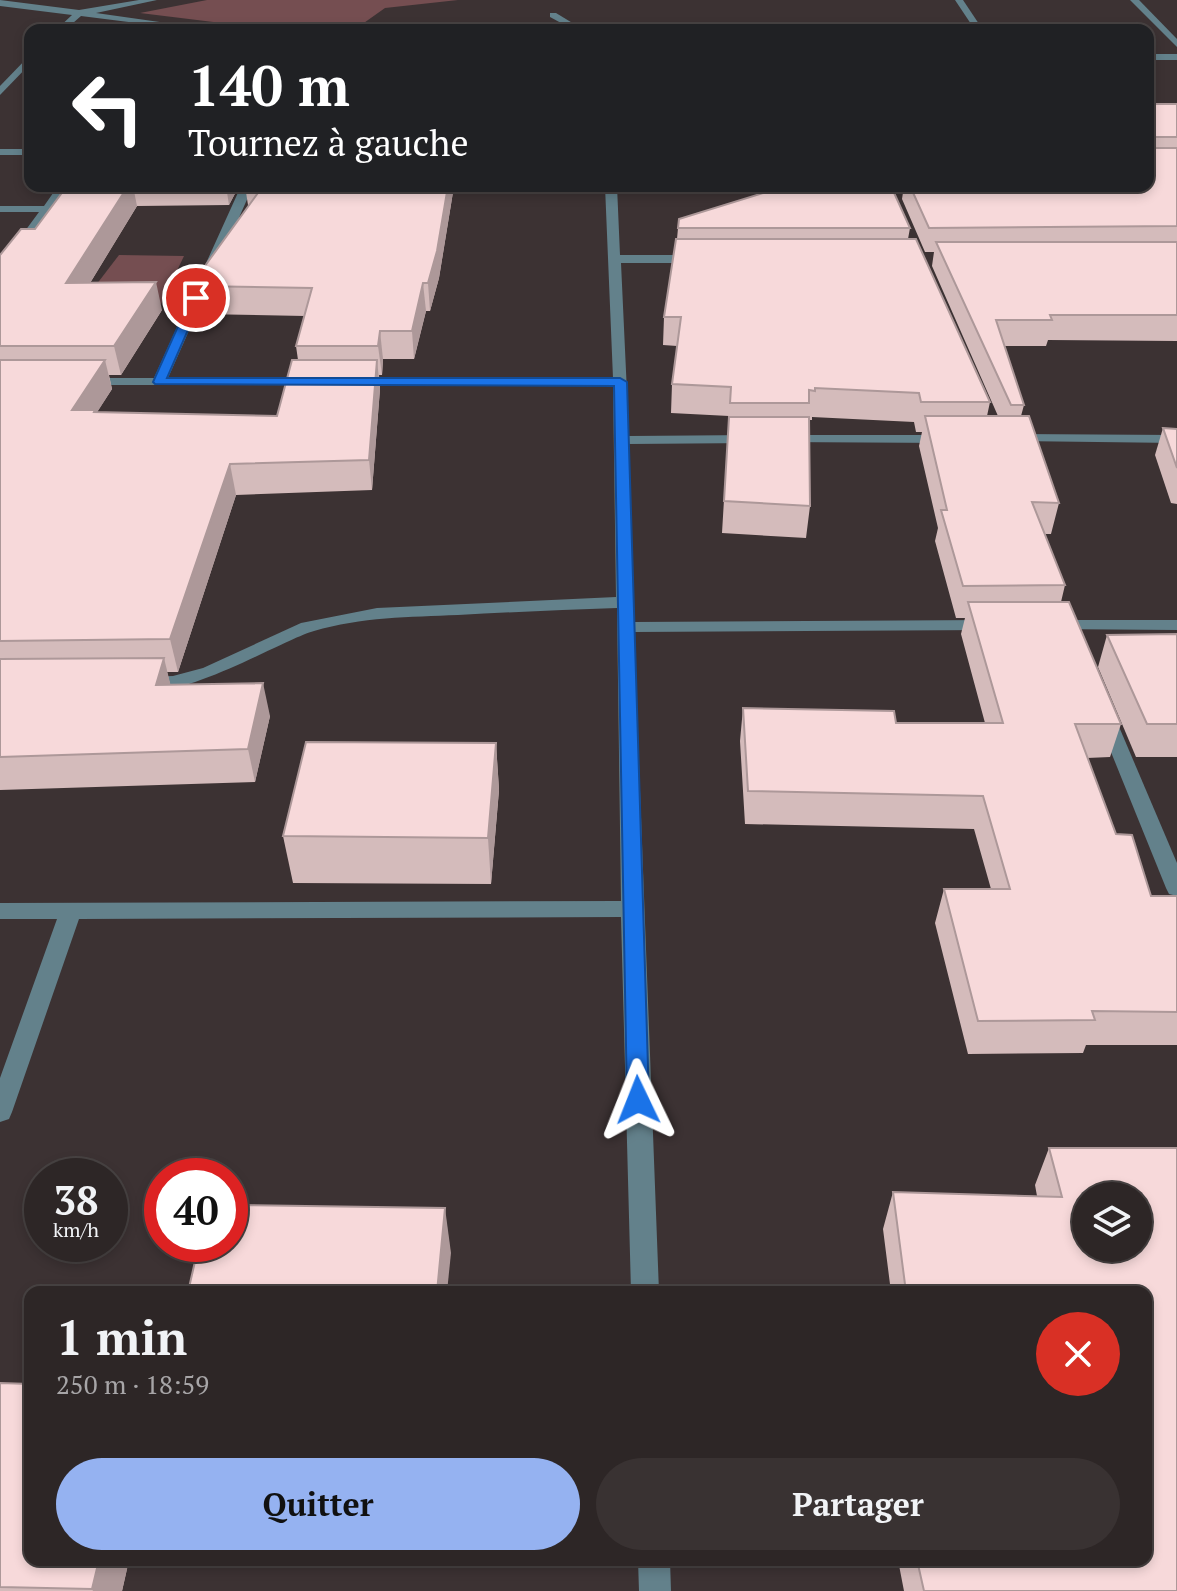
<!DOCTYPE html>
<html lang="fr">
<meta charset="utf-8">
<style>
:root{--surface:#2d2626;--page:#393232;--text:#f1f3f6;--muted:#a7a5a7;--line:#484343;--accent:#95b2f1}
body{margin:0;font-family:"PT Serif",serif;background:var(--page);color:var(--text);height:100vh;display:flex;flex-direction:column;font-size:30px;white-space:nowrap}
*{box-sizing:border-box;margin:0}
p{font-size:26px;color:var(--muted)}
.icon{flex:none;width:44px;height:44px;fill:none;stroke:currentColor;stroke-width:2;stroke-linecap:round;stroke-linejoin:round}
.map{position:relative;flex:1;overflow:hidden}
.sheet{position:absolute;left:24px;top:1286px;width:1128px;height:280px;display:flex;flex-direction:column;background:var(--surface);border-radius:16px;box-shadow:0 4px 12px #0003,0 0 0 2px var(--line)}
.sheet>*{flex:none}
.banner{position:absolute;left:24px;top:24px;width:1130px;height:168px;border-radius:16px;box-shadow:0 4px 12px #0003,0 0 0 2px var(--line);background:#202124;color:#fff;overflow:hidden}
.buttons{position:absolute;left:1072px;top:1182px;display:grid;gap:16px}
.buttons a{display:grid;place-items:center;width:80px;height:80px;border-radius:50%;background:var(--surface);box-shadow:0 4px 12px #0003,0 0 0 2px var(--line);font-size:40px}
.speed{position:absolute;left:24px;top:1158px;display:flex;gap:16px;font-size:40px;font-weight:700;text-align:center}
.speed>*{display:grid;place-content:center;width:104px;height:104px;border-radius:50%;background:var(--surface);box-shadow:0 4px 12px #0003,0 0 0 2px var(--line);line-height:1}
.speed small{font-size:20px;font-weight:400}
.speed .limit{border:12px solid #d22;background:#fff;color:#111}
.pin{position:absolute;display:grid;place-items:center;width:68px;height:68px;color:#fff;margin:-34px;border:4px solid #fff;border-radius:50%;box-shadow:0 2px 8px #0007}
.me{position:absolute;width:88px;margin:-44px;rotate:358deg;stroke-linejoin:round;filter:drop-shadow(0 0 6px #0008)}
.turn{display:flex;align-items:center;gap:28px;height:168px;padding:0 32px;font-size:36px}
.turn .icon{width:104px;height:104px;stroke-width:2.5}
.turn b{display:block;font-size:56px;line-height:68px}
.round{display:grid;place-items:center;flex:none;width:84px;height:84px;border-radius:42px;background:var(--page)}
.head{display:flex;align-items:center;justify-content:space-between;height:136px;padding:0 32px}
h1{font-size:48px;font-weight:700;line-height:60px}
.action{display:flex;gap:16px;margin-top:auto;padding:16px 32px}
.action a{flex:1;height:92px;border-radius:48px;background:var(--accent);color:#111;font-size:32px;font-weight:700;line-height:92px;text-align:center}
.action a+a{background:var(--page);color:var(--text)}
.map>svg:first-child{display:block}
</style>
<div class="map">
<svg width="1177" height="1591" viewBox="0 0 1177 1591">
<rect width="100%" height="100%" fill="#3c3233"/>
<g fill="#754e51">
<path d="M207,0H458L385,8L361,25L383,30H279L140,13Z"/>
<path d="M119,255L184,256L161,304L80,306Z"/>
</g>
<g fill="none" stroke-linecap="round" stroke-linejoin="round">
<g fill="#63818b" fill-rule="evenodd">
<path d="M0,0L79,10L139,0H157L96,13L216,30H192L81,16L65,30H56L72,15L0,6Z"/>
<path d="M955,0H963L983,30H975Z"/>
<path d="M1130,0H1139L1177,39V47Z"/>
<path d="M550,13H556L584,30H574L550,17Z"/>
<rect x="1148" y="54" width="29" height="6"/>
<path d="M30,55V64L0,95V86Z"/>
<rect x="0" y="149" width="30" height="6"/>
<path d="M58,186H70L4,276L0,277V265L39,212H0V206H44Z"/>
<path d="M241,186H253L168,378H312L317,379V385H79V379L84,378H154Z"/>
<path d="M605,186H617L620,255H697L703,259L697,263H621L629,436L753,435L760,439L753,443L629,444L634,622L989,620L998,625L989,630L634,632L659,1292H631L621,917L79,919L12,1112L9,1119L0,1122V1078L57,919H0V903L621,901L617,608C564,610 511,612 458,615C410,617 361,617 314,631C281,640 160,714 133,683L142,677L173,676L203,668L301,623L377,608L616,597L613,386H352L345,382L352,378H613Z"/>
<path d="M1013,434L1177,435V443L1008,441V435Z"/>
<path d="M785,435H949L956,439L949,443L780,442L778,439Z"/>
<path d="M1053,620H1177V630L1047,629L1044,625L1047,621Z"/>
<path d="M1105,709L1114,715L1177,863V896L1169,894L1166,888L1096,715Z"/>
<path d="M638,1560H670L671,1591H639Z"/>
</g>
</g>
<g fill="#d4bbbb" fill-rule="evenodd">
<path d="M1148,104H1177V341L1048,340L1046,346H1004L1024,405L1021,416L1059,503L1051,534H1045L1065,585L1061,602L1121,724L1110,757L1087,758L1116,834L1151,896H1177V1045H1086L1083,1053L968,1054L935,923L944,889H991L974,829L745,824L740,741L743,708L896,723H985L961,634L965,618H956L935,541L938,528L919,446L922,432H916L914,422L812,417V420H809L810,506L806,538L722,533L729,416L671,413L672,384L677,346L663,345L664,317L677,239L678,228H910L908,239L990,402L987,416H998L932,266L934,252H925L902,199L904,186H1148Z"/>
<path d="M67,186H239L229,205L137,206L90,283L162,310L121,375H109L112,389L97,412L277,416L298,360L296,346L305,316L200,314L194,286L249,205H248L245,186H454L439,278L430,311H426L414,359H383L382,375H379L380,389L372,490L236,495L178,672H167L170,684L270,716L255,782L0,790V255L35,229Z"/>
<path d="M1163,428L1177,429V504L1171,503L1155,455Z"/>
<path d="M1177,634V757H1136L1098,667L1107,635Z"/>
<path d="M496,743L499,790L491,884L293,883L283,836Z"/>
<path d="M1049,1148H1177V1591H904L898,1560H1146V1292H891L883,1229L893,1192L1037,1196L1035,1185ZM1086,1196H1138V1248H1086Z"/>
<path d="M0,1383L129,1560L122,1591H0Z"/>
</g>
<g fill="#ad9899">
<path d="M128,186H133L137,206L73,311L66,283Z"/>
<path d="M226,186H239L229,205Z"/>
<path d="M448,186H454L439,278L430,311L428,283Z"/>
<path d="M156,282L162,310L121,375L114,346Z"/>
<path d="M423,283L426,311L414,359L412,331Z"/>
<path d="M380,331L383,359L382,375L378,346Z"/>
<path d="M105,360L112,389L96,414L72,410Z"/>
<path d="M377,360L380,389L372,490L369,460Z"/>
<path d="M230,464L236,495L178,672L170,639Z"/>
<path d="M164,658L172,691L156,685Z"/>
<path d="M263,683L270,716L255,782L248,749Z"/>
<path d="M496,743L499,790L491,884L488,838Z"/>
<path d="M445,1208L451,1253L447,1292H437Z"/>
<path d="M99,1560H129L122,1591H93L92,1589Z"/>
</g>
<g fill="#f7d9da" stroke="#ad9899" stroke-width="2" fill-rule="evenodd">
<path d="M1148,104H1177V137H1154L1151,146L1154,148H1177V226L929,228L910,186H1148Z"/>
<path d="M67,186H128L66,283L156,282L114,346H0V255L21,229H35Z"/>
<path d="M263,186H448L437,251L428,283H423L412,331H380L378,346H296L312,288L194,286L202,270Z"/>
<path d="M786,186H891L910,228H678L679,219Z"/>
<path d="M676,239H916L990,402H921L919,393L815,388V391L809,390V403H730L731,387L672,384L681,317H664Z"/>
<path d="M936,242H1177V315H1050L1052,320H996L1024,405H1011Z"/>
<path d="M0,360H105L72,410H95L94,412L277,416L292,360H377L369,460L230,464L170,639L0,641Z"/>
<path d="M925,416H1029L1059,503L1032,502L1065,585L963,586L941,510H947Z"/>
<path d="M729,417H809L810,506L724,501Z"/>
<path d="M1163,428L1177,429V468Z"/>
<path d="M968,602H1069L1121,724H1075L1116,834L1132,835L1151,896H1177V1012L1092,1011L1095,1020L978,1021L944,889H1010L983,796L748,791L743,708L894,711L896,723H1003Z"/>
<path d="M1177,634V724H1147L1107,635Z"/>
<path d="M164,658L156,685L263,683L248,749L0,757V659Z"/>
<path d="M306,742L496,743L488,838L283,836Z"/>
<path d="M1049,1148H1177V1591H924L917,1560H1146V1292H906L893,1192L1062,1197ZM1086,1196H1138V1248H1086Z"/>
<path d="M230,1205L445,1208L437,1292H188L199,1244H230Z"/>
<path d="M0,1383L30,1384V1560H99L92,1589L0,1587Z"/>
</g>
<path fill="#1a73e8" stroke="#114b97" stroke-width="2" d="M192,295L202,298L167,378H620L627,382L649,1100L646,1107L638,1110L630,1107L627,1100L614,386L155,384L153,382Z"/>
</svg>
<div class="buttons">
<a><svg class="icon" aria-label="layers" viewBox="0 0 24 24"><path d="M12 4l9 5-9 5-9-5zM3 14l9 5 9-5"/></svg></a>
</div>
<div class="speed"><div>38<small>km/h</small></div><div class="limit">40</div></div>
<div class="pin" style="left:196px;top:298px;background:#d93025"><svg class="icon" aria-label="arrive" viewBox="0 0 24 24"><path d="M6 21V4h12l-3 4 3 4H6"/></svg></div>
<svg class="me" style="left:638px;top:1100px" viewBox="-20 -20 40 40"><path d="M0-17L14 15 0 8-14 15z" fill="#1a73e8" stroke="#fff" stroke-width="4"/></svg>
<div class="banner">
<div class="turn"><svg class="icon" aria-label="left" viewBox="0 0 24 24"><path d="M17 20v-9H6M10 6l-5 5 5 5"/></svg><div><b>140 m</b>Tournez à gauche</div></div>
</div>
<section class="sheet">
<div class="head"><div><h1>1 min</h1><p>250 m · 18:59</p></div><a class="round" style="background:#d93025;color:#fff"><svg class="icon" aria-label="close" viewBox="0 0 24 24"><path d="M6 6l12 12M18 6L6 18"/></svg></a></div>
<div class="action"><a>Quitter</a><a>Partager</a></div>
</section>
</div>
